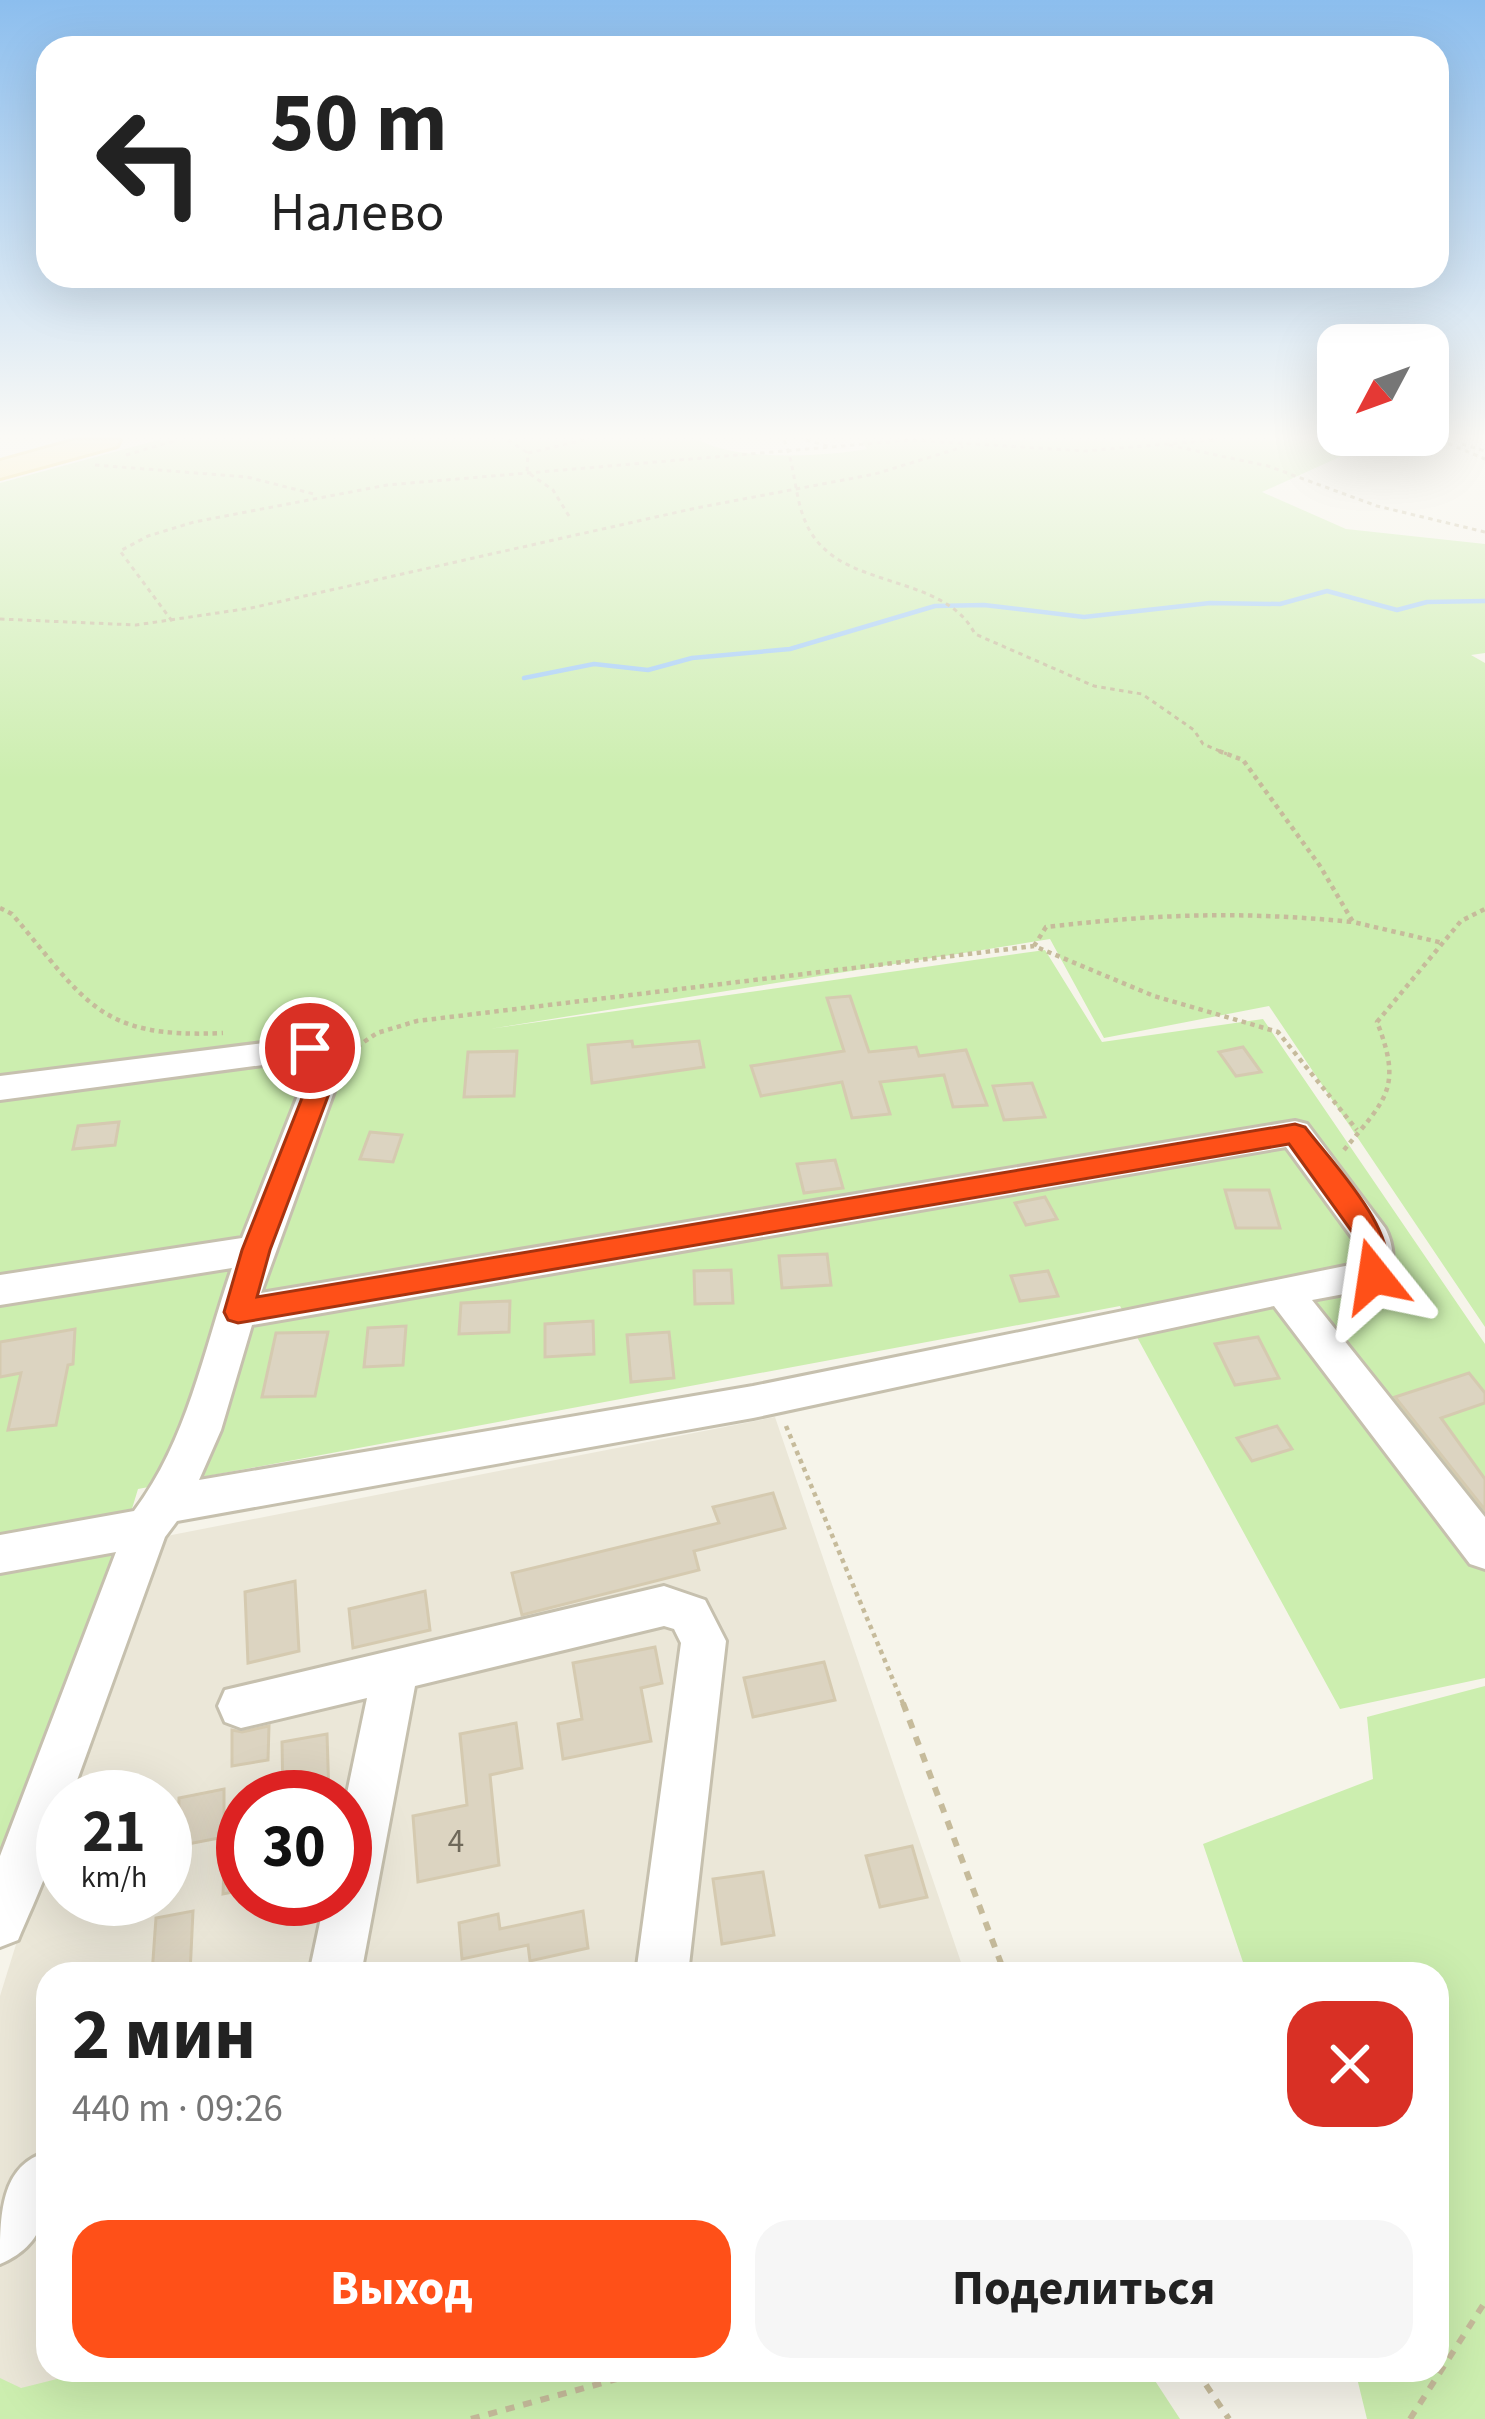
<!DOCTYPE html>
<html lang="ru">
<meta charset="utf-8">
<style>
:root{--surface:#fff;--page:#f6f6f6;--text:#222;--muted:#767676;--accent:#ff5018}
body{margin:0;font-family:"Source Sans 3",sans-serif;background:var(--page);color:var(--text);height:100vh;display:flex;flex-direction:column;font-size:45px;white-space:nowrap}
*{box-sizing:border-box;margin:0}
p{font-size:39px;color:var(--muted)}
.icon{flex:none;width:66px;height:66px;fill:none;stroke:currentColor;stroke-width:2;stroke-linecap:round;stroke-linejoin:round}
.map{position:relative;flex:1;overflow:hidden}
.side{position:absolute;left:36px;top:1962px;width:1413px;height:420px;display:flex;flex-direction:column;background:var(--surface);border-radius:36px;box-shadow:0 12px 48px #0002}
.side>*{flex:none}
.guide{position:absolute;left:36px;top:36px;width:1413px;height:252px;border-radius:36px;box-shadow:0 12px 48px #0002;background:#fff;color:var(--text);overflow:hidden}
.needle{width:78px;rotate:229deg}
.controls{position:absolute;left:1317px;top:324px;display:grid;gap:24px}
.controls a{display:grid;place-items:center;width:132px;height:132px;border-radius:24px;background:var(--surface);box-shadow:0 12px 48px #0002;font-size:60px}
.speed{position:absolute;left:36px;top:1770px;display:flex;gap:24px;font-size:60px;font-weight:700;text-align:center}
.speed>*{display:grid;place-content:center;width:156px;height:156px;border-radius:50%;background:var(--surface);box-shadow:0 12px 48px #0002;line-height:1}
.speed small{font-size:30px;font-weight:400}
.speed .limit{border:18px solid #d22;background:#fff;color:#111}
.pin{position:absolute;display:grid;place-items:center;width:102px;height:102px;color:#fff;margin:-51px;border:6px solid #fff;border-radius:50%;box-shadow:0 3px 12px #0007}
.me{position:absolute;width:132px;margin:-66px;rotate:345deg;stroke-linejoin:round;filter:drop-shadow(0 0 9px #0008)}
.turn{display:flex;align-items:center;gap:42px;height:252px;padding:0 36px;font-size:54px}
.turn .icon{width:156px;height:156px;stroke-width:2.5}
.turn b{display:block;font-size:84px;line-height:102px}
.round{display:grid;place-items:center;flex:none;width:126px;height:126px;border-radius:36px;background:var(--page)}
.head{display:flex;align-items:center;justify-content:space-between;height:204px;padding:0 36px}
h1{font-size:72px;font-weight:700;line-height:90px}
.cta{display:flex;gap:24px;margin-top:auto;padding:24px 36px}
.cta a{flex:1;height:138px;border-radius:36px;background:var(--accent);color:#fff;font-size:48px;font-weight:700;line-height:138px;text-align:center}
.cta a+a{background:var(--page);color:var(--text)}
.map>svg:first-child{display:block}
</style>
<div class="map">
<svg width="1485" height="2419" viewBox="0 0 1485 2419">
<rect width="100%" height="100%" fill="#f6f4ea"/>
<path fill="#ebe7d8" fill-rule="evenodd" d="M775,1417L965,1974H48V2370H125L26,2399L0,2390V1996L141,1541ZM63,1797H165V1899H63ZM243,1797H345V1899H243Z"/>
<g fill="#cceeaf">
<path d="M158,440H699C736,461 823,457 867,449L861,440H1377L1262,492L1346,529L1485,544V653L1471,655L1485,663V1327L1269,1006L1104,1038L1050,939L489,1029L1045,950L1102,1042L1263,1019L1485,1344V1678L1340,1709L1120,1306L138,1489L0,1945V483Z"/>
<path d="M1485,1686V2419H1367L1355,2370H1437V1974H1247L1203,1844L1373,1779L1367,1717Z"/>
<path d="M93,2370H1148L1180,2419H0V2378L21,2388Z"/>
</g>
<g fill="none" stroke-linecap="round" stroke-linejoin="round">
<path stroke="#a2ccf8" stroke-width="4.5" d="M524,678L594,664L648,670L692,658L790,649L935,606L984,605L1084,617L1210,603L1280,604L1327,591L1397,610L1427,602L1485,601"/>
</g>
<g fill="#dcd4c1" stroke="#d5cab0" stroke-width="3">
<path d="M850,996L869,1052L916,1047L919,1056L966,1050L987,1105L953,1107L944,1075L880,1082L890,1114L852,1118L842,1082L761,1096L751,1066L844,1051L827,998Z"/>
<path d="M632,1041L633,1047L699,1041L704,1067L592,1083L588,1045Z"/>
<path d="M1243,1047L1261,1072L1236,1076L1219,1052Z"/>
<path d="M517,1051L514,1096L464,1097L468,1052Z"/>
<path d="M1032,1083L1045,1117L1004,1120L993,1086Z"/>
<path d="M119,1122L115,1145L73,1149L78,1126Z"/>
<path d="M370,1132L402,1135L393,1162L360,1159Z"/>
<path d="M835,1160L843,1188L804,1193L797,1164Z"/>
<path d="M1225,1190H1269L1280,1228H1236Z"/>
<path d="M1045,1197L1057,1219L1026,1225L1015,1203Z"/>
<path d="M827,1254L831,1285L782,1288L779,1256Z"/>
<path d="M731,1270L733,1303L695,1304L694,1271Z"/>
<path d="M1048,1271L1058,1296L1020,1301L1011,1276Z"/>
<path d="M510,1301L509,1332L459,1334L461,1303Z"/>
<path d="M593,1321L594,1354L545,1357V1324Z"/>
<path d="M406,1326L403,1365L364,1367L368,1328Z"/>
<path d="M75,1329L73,1364L68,1365L56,1425L8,1430L21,1373L0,1377V1342Z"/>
<path d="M328,1332L315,1396L262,1397L276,1333Z"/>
<path d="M669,1332L674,1378L631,1382L627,1335Z"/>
<path d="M1258,1337L1279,1378L1235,1385L1215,1344Z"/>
<path d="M1469,1373L1485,1393V1403L1441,1418L1485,1479V1510L1395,1397Z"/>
<path d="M1277,1426L1292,1449L1252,1461L1237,1438Z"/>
<path d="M773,1493L785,1528L694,1551L699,1570L522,1615L512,1573L719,1523L713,1507Z"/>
<path d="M295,1581L299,1651L248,1663L245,1592Z"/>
<path d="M425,1591L430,1630L353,1648L349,1609Z"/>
<path d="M655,1647L662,1683L641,1688L651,1741L563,1759L558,1724L582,1719L573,1663Z"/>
<path d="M824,1662L835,1700L753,1717L744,1678Z"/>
<path d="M516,1723L522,1768L490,1775L499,1865L418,1882L413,1816L467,1805L460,1734Z"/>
<path d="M269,1726L268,1760L232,1766V1730L242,1732Z"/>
<path d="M327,1734L329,1797H283L282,1742Z"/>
<path d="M224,1789V1837L178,1846L179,1798Z"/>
<path d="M226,1817L243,1818V1890L223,1894Z"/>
<path d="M912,1846L927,1897L880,1907L866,1856Z"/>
<path d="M763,1872L774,1935L722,1944L713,1879Z"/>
<path d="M193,1911L190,1974H152L156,1918Z"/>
<path d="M583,1911L588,1948L530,1961L528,1945L462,1959L459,1923L498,1914L500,1929Z"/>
</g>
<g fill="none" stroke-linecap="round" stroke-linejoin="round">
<defs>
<g id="minor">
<path d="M311,1037L323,1040L340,1075L261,1293L1295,1121L1307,1124L1385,1228C1394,1244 1396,1270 1387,1286L1312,1300L1485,1517V1569L1470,1564L1274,1306L753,1418L177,1521L165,1537L71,1797H63C63,1844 36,1897 18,1940L0,1947V1856L116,1552L0,1573V1535L134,1511C188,1439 203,1352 232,1268L0,1305V1275L242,1238L306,1075L300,1060L0,1100V1076ZM1286,1147L1354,1240L1355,1264L753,1386L199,1480L221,1430L252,1325Z"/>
<path d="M664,1586L705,1600L726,1641L688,1974H636L681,1643L674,1629L664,1626L415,1686L361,1974H309L325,1899H345V1803L367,1698L241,1728L225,1722L218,1706L225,1690Z"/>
<path d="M48,2152C48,2201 52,2242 0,2264C0,2216 0,2164 48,2152Z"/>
</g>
<path id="major" d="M76,440H120L117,446L0,478V461Z"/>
</defs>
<use href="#minor" stroke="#c6c0ae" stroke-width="6"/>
<use href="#major" stroke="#f0d25f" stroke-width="6"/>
<g stroke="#c6bb9b" stroke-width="3" stroke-dasharray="4.5 4.5" stroke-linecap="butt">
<path d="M508,440L528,453"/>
<path d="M784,440C801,479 790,525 833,556C875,586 950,584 975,634L1094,686L1142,694L1194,730L1203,744L1227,754"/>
<path d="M806,440L831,447L910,440L1085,451L1215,440"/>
<path d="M1440,440L1485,459"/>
<path d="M1462,444L1485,451"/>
<path d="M1169,445L1268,466L1377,506L1485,532"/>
<path d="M126,455L177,440"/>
<path d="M95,465L247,477L314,494"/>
<path d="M569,516L553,490L527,472L528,453L584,440"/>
<path d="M0,619L136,625L251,608L696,508L875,474L963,447"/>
<path d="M172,621L120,551L148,536L194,522L387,485L831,447"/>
</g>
<g stroke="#c6bb9b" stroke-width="4.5" stroke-dasharray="4.5 4.5" stroke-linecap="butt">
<path d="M1219,751L1243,760L1320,866L1353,922L1443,943"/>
<path d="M0,908L12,914C87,1002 98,1039 223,1033"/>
<path d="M1034,946L1046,927C1158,914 1240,911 1353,922"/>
<path d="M342,1057L377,1033L417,1021L1034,946L1154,996L1278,1032L1357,1130"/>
<path d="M1344,1150C1386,1099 1403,1088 1377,1022L1461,921L1485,909"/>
<path d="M786,1426L904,1706"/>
</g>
<g stroke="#c6bb9b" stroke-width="6" stroke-dasharray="9 9" stroke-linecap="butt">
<path d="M903,1703L1005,1974"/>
<path d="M1196,2370L1229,2419"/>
<path d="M471,2419L650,2370"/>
<path d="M1410,2419L1485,2302"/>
</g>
<use href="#minor" fill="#fff" fill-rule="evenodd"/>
<use href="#major" fill="#ffec9a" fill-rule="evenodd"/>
</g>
<linearGradient id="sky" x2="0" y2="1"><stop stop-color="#8cbeee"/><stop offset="0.56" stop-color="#fbfaf6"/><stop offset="1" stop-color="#fbfaf6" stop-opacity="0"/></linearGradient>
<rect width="1485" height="779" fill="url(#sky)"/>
<path fill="#ff5018" stroke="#a63410" stroke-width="3" d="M310,1040L319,1042L336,1075L270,1250L257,1297L1295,1124L1305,1127C1332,1163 1406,1237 1384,1284H1364L1358,1240L1289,1144L238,1323L228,1320L224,1312L242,1250L311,1075L298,1048Z"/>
<g text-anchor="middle" stroke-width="9" stroke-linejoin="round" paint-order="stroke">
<g font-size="33" fill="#6f695a">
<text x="456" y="1852">4</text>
</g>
</g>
</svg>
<div class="controls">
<a><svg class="needle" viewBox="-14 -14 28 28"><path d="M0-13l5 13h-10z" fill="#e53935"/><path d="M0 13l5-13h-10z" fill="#767676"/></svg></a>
</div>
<div class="speed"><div>21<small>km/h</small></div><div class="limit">30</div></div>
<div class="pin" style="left:310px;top:1048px;background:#d93025"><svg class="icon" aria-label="arrive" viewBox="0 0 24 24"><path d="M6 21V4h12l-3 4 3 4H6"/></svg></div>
<svg class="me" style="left:1374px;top:1276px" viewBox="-20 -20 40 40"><path d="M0-17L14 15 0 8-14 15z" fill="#ff5018" stroke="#fff" stroke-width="4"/></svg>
<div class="guide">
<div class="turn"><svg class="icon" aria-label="left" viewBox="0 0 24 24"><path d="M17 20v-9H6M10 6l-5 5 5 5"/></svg><div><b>50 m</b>Налево</div></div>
</div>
<section class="side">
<div class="head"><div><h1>2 мин</h1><p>440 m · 09:26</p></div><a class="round" style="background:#d93025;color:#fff"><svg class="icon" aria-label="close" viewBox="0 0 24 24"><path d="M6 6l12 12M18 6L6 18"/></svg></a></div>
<div class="cta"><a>Выход</a><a>Поделиться</a></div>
</section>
</div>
